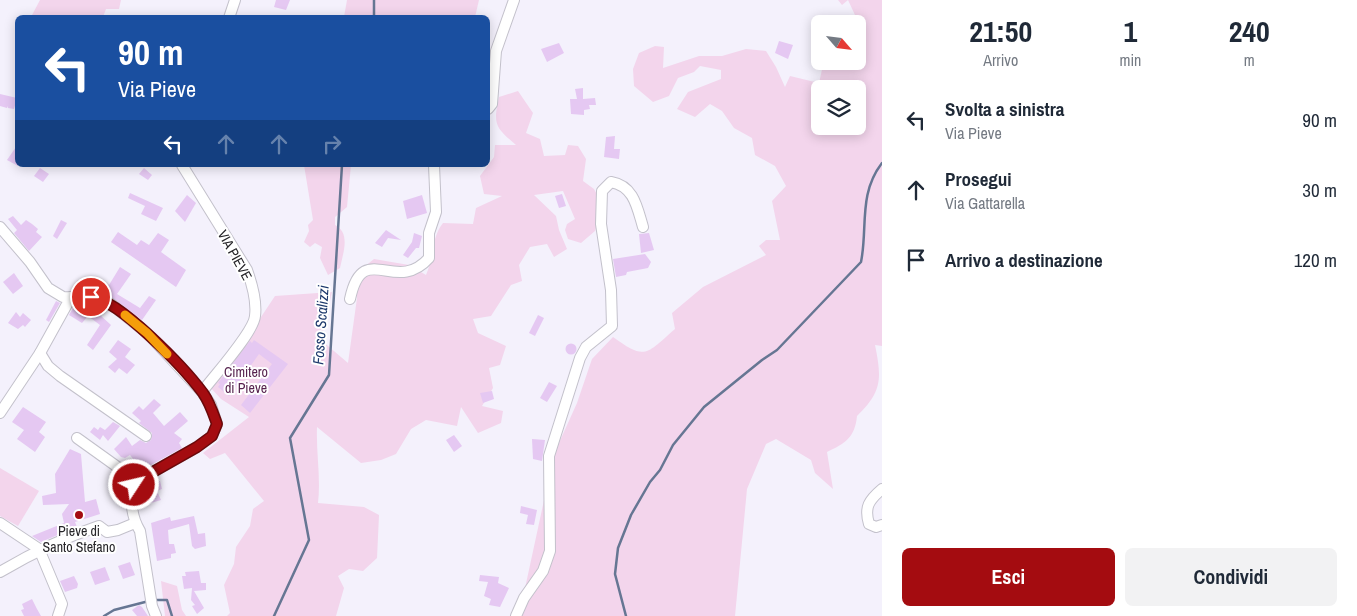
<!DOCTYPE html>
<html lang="it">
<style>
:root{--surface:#fff;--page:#f2f2f3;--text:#1f2937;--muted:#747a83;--accent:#a40c10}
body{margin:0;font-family:"Archivo Narrow",sans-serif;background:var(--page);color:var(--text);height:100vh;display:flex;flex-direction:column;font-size:19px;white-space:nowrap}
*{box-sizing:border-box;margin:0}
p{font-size:16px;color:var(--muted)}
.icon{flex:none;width:28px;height:28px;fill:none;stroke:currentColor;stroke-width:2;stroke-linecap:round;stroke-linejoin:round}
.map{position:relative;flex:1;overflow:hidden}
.sheet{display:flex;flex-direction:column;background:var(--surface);width:475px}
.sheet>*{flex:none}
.guide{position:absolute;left:15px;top:15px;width:475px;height:152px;border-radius:8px;box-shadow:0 2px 12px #0003;background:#1a4fa0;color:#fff;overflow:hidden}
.needle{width:32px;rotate:118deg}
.tools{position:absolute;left:811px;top:15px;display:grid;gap:10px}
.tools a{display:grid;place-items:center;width:55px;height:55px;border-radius:8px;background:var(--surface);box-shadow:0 2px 12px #0003;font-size:25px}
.pin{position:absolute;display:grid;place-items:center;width:42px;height:42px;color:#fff;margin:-21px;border:2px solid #fff;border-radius:50%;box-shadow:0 1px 5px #0007}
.me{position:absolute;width:55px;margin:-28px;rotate:55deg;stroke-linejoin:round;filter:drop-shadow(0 0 4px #0008)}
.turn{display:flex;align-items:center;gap:18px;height:105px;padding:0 20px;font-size:22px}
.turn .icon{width:65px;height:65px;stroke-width:2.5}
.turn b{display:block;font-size:35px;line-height:42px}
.lanes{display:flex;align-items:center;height:48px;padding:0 20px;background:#0003;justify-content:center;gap:25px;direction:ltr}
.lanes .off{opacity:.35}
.eta{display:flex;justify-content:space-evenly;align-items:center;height:85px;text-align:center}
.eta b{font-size:30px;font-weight:800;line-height:35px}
.action{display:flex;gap:10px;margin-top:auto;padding:10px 20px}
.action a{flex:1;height:58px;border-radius:8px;background:var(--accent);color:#fff;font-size:20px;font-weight:800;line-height:58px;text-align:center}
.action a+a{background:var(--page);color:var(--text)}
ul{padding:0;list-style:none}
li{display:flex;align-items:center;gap:15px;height:70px;padding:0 20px}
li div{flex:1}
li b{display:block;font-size:19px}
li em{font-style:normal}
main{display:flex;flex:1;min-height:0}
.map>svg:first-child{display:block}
</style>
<main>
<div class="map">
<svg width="882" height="616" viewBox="0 0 882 616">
<rect width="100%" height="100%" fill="#f4f1fc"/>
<g fill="#f3d5ec" fill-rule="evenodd">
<path d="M40,0H121L119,9H106L103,17H31Z"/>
<path d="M347,0H479L475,17H344Z"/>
<path d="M838,0H882V346L875,345C882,379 882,392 857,416C855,437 846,443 827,452L833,489L815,473L811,460L776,439L766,444L747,489L735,616H519L554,454L577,403L592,359L613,337C646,361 646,354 675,329L672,313L703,287L766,255L759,246L766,240H780L772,201L786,186L775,166L755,155L752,138L734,128L722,111L710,104L695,117L677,109L688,92L721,79V70L700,66L694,72L678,78L669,96L653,102L634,86L633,69L639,53L655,46L664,47L663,68L699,56H722L746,49L766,51L776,67L785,87L790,76L819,83L823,65L828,61H858V24H855V15L848,0L842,5ZM820,89H858V126H820Z"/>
<path d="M518,91L533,113L526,133L540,139L544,156L565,155L568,145L578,146L586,159L583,181L594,189L603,206L595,231L581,243L568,239L565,230L567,224L575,219L563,191L534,195L556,216L559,230L567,249L554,257L547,244L530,247L519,265L522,281L511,285L491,316L473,319L478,333L506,346L500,365L489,368L493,388L482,406L503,411L501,423L478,433L461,407L457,426L426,420L411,429L396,454L381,460L361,463L317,427C316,453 321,478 318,503L364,507L379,515L377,558L363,571L349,569L338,576L344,588L336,616H227L230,613L224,585L234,564L236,547L250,526L253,509L264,501L225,453L210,459L203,453L249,417L221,399L209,386L249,335L275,296L332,292L321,340L348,363L357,298L351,287L359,271L374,259L409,265L426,275C434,257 431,238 443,223L473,224L476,208L502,196L484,194L480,176L494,157L495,145H516C495,127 493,125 499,97Z"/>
<path d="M304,165H351L347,207L335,217V225C351,233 343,253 340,268L328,275L320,258L322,247L315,243L310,247L304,242L309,231L308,225L313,220Z"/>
<path d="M0,468L39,491L18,526L0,516Z"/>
<path d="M161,581L177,586L182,610L186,616H165Z"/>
</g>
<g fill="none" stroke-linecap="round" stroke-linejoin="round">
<g stroke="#667693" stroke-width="2.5">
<path d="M374,18V0"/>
<path d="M155,600H167L172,616"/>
<path d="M104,616L114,610L149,601"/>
<path d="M274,616L309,540L290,438L329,375L342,165"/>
<path d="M626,616L615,574L618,548L631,515L650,482L660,470L673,445L704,407L762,360L777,350L861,262C868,228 858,194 882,163"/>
</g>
</g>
<g fill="#e5c8f2">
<path d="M276,0H290L286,10L274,7Z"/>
<path d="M779,41L793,45L788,59L775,53Z"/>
<path d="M559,43L564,53L547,62L541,49Z"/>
<path d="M583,88V99L595,98L596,105H589L590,109L584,110V115L571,114L570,99H577L575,89Z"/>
<path d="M0,94L17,98L14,109L8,108V106L7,108L0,106Z"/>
<path d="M615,136L614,149H620L619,159L604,157L606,137Z"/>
<path d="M18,144V166L7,160Z"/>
<path d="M40,168L49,174L43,182L34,176Z"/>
<path d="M144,168L152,175L148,180L139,174Z"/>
<path d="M130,193L163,208L156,221L141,214L145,206L128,198Z"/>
<path d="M562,194L566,206L559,208L555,196Z"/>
<path d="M187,195L196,203L185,222L175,211Z"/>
<path d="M422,195L427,213L407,219L403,201Z"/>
<path d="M13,216L21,225L26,220L32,224L38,229L36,232L42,237L29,251L14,233L17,230L8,219Z"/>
<path d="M61,220L67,223L57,239L53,236Z"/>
<path d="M386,230L401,240L388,238L382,247L375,243Z"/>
<path d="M118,232L137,245L141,240L149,245L158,233L169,240L161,252L186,270L176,287L111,242Z"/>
<path d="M414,233L422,236L419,248H416L408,258L403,255L412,242Z"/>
<path d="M649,233L654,250L641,253L639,234Z"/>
<path d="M645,254L651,262L648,268L627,272L626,275L616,277L613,259Z"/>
<path d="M120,267L131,274L117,294L140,308L149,296L156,300L142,320L104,292L72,290L78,280L96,287L100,279L109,285Z"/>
<path d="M14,273L23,286L13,294L3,282Z"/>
<path d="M56,301L60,303L49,322L46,320Z"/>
<path d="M79,304L89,305L111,325L93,350L87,345L100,325L88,316L82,323L69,315L73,308L76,309Z"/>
<path d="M16,312L20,317L23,313L31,320L25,327L23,325L18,329L8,323Z"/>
<path d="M538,315L544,318L535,336L529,333Z"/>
<path d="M118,340L131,349L125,357L135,365L127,374L119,368L115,373L108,367L117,359L109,352Z"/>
<path d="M254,340L288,364L250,413L241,405L272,364L259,354L229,396L218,387L220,384L218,383L250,341L252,343Z"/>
<circle cx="571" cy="349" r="5.5"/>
<path d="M549,382L557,386L547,402L540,398Z"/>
<path d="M492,391L494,399L483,403L480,393Z"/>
<path d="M154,399L161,405L153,413L164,426L180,412L188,421L174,433L182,439L179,443L182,448L142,470L130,455L125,458L121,457L114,449L126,437L132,446L140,440L146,443L151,440L152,433L139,423L141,421L132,413L139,406L143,410Z"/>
<path d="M23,407L46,422L39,432L45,437L35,452L17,439L24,430L12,422Z"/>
<path d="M113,422L120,426L108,441L103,435L100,440L90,432L94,427L98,430L100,427L105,430Z"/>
<path d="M454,435L462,446L454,452L446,440Z"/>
<path d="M532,439L545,440L542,461L533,459Z"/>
<path d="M70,449L81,454L85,502L96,499L100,514L75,522L77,527L41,542L32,536L64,523L62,514L69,504L43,505L42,496L56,493L55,474Z"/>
<path d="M160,481L162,489L157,491L161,500L148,504L143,486Z"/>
<path d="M521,506L537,510L534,525L526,524L528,515L520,513Z"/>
<path d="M194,516L198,534L205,533L206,546L195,549L192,546L189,524L168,530L169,544H174L176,553L171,554V558L157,561L151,523L170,517L171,521Z"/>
<path d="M130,562L135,575L123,579L118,566Z"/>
<path d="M105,567L110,580L95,585L90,572Z"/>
<path d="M199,571L201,583H206V590L194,591L204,608L197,614L192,606L195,605L191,600L192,588L184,589L182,576H186L185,572Z"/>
<path d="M480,575L499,577L498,583L509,588L500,607L489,605L491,599L484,596L488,582L479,581Z"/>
<path d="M74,576L78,584L77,588L65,592L60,581Z"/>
<path d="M32,599L37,609L41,616H24L21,610L24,609L22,604Z"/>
<path d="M139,605L142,607L148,616H137L132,610Z"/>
</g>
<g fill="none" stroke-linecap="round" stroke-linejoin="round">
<defs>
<g id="minor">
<path d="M229,18L235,0"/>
<path d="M488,109L492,104L496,51L514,0"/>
<path d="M0,227L30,262L48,288L63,297L101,298L111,304L147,333L202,392"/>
<path d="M350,299C363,238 395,296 429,258V233L436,212L434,165"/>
<path d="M40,353L48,366L60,376L146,436"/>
<path d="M0,413L40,353L71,297"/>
<path d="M77,438L137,481"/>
<path d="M882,489C869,500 864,507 869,524L876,527L882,525"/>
<path d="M0,523L39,549L62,604L58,616"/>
<path d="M0,572C32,553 63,538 99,526L107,532L118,530L135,523"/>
<path d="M156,616L152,606L140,531C132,518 127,493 137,481L197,447L212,436L217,424L211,405L202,392C213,377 254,332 255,316C257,301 252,284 247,270L182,165"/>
<path d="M516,616L524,598L543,571L550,551L549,456L580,358L586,347L612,326L611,290L601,224L602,191L611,182C634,186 637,207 643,227"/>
</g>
</defs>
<use href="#minor" stroke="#c3c1cb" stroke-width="12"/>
<use href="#minor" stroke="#fff" stroke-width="10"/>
</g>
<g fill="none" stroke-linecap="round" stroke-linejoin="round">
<defs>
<path id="route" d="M91,297C120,300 185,369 203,393C210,403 213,413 217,424L212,436L197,447L137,481L134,485"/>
</defs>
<use href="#route" stroke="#6b080a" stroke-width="12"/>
<use href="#route" stroke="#a40c10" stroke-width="9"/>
<path stroke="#f59e0b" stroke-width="9" d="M125,315L147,333L167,354"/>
</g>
<circle fill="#a40c10" stroke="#fff" stroke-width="2" cx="79" cy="515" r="5"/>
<g text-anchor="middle" stroke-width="4" stroke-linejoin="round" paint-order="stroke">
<g font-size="14" fill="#262529" stroke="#fff">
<text transform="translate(235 255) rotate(61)" y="5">VIA PIEVE</text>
</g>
<g font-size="14" fill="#56234e" stroke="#fff">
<text x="246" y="377">Cimitero<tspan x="246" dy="16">di Pieve</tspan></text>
</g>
<g font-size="14" fill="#262529" stroke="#fff">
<text x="79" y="536">Pieve di<tspan x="79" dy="16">Santo Stefano</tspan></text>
</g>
<g font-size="15" font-style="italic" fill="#1d396c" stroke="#fff">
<text transform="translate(321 325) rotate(-86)" y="5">Fosso Scalizzi</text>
</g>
</g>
</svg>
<div class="tools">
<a><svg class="needle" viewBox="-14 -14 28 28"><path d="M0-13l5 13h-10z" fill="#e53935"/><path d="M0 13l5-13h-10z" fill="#747a83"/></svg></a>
<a><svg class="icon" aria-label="layers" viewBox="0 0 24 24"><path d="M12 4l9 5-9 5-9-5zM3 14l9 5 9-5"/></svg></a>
</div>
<div class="pin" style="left:91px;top:297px;background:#d93025"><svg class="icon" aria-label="arrive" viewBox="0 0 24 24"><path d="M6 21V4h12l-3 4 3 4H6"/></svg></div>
<svg class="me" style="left:134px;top:485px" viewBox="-20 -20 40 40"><circle r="17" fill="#a40c10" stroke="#fff" stroke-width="3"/><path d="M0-11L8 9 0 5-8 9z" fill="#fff"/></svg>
<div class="guide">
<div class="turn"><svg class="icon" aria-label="left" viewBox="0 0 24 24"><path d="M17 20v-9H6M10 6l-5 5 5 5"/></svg><div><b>90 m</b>Via Pieve</div></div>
<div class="lanes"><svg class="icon" aria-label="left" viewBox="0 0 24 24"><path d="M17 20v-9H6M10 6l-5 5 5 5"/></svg><svg class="icon off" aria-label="ahead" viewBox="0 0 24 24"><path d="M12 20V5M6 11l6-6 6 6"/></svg><svg class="icon off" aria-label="ahead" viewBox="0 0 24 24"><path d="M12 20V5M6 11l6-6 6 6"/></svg><svg class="icon off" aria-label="right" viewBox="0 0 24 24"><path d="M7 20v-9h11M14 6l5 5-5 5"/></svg></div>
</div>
</div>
<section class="sheet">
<div class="eta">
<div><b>21:50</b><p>Arrivo</p></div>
<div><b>1</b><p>min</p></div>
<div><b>240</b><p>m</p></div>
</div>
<ul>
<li><svg class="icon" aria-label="left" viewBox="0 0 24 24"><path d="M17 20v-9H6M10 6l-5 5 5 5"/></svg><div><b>Svolta a sinistra</b><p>Via Pieve</p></div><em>90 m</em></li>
<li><svg class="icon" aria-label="ahead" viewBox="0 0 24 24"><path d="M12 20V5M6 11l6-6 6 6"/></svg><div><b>Prosegui</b><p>Via Gattarella</p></div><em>30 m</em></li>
<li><svg class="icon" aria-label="arrive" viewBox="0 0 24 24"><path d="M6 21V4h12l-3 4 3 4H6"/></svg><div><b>Arrivo a destinazione</b></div><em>120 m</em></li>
</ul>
<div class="action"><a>Esci</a><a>Condividi</a></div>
</section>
</main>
